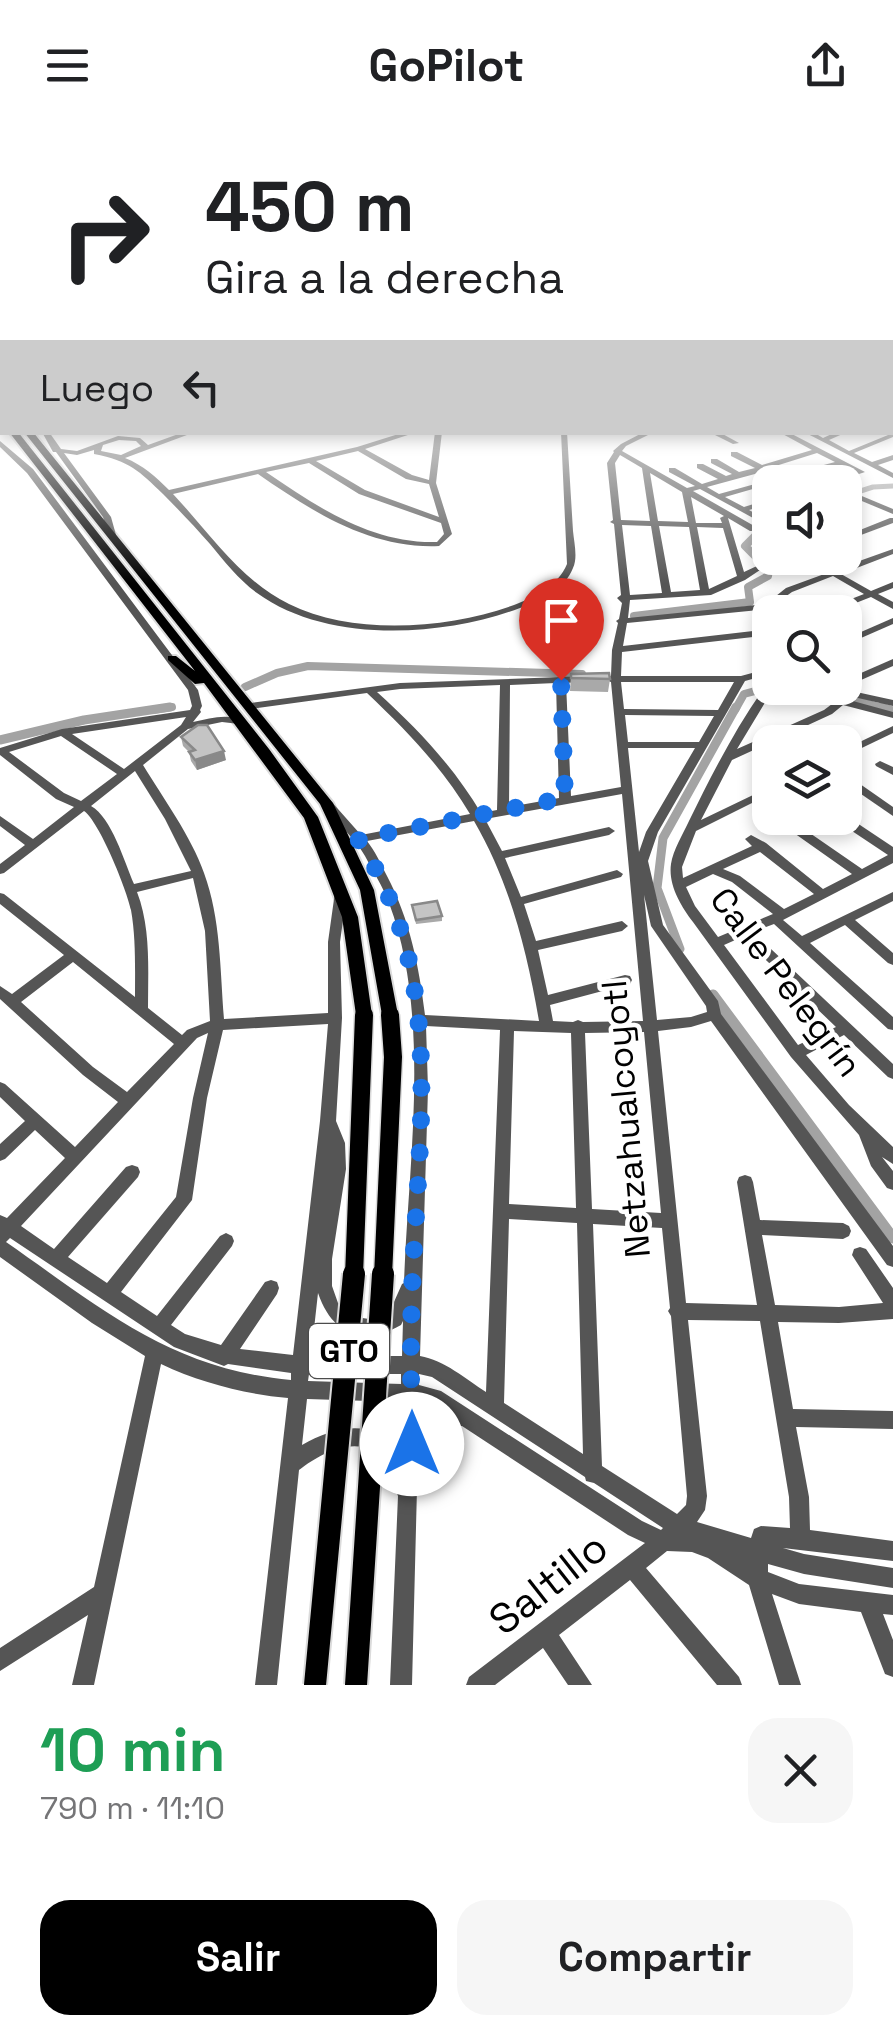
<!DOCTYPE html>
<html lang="es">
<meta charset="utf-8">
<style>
:root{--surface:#fff;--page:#f6f6f6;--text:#202124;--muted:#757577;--accent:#000}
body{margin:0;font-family:"Space Grotesk",sans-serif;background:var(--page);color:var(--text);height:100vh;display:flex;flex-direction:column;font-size:38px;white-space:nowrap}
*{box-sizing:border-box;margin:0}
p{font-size:32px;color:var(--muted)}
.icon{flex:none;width:55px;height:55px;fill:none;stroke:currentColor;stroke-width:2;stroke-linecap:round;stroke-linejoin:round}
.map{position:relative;height:1555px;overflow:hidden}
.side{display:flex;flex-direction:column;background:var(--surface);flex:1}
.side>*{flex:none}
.banner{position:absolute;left:0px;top:0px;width:895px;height:305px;box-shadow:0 5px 15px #0003;background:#fff;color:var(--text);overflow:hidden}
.fabs{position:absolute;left:752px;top:335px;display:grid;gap:20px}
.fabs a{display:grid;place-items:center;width:110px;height:110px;border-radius:20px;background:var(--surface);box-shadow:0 5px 15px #0003;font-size:50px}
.pin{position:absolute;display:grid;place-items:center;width:85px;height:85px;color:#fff;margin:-102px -42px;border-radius:50% 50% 50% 0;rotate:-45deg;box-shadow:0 0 10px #0007}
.pin .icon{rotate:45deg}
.me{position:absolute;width:110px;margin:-55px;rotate:0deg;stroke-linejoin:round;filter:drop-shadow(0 0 8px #0008)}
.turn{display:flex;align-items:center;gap:35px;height:210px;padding:0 40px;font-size:45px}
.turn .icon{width:130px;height:130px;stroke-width:2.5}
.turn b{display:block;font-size:70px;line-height:85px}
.then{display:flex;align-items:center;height:95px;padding:0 40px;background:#0003;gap:20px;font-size:38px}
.round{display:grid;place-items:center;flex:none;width:105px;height:105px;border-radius:30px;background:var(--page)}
.headline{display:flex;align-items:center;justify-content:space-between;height:170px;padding:0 40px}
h1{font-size:60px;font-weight:700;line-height:75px;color:#1e9e55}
.action{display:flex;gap:20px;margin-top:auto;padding:20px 40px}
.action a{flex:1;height:115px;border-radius:30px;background:var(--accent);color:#fff;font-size:40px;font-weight:700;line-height:115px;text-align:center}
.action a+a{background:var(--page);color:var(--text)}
header{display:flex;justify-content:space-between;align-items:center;height:130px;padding:0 40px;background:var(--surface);font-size:45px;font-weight:700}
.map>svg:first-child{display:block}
</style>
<header><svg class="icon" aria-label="menu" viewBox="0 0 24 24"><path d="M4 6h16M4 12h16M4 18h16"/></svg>GoPilot<svg class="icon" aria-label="share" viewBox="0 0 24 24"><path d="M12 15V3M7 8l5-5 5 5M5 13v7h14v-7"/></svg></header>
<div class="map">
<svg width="893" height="1555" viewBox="0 0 893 1555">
<rect width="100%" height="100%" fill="#fff"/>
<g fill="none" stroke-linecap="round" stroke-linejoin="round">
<path stroke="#a3a3a3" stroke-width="5" d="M845,366L873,357L893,356"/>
<g stroke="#a3a3a3" stroke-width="8">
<path d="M634,486L750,472L748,457L768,446L769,440L745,416L767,394"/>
<path d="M245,557L277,543L308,536L582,544"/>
<path d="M780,558L852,569L889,580"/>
<path d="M153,580L172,577"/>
<path d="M735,580L744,564L770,557"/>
</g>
<g stroke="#a3a3a3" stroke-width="9">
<path d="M881,577L893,581"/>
<path d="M0,610L84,590L170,577"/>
<path d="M680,819L657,758L663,708L736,577"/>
</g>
<path stroke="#a3a3a3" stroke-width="11" d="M713,865L893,1108"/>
<defs>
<g id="major">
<rect x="0" y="265" width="2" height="8"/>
<rect x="0" y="284" width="2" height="7"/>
<path d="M9,302H18L269,619L318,687L358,787L372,885L370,890L364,891L358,890L356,885L342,787L304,688L204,553L195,554L168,530V526H176L195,541Z"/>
<path d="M24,302H33L333,673L374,760L398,885L396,890L390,891L384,890L382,885L360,760L320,674Z"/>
</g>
</defs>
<use href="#major" stroke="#dbdbdb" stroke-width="4"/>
<g fill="#555" fill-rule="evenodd">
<path d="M0,238L2,239V244L0,243Z"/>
<path d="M0,252L2,253V258L0,259Z"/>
<rect x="892" y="255" width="1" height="4"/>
<rect x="892" y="271" width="1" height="4"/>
<path d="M42,302H49L61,319L77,321L118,306L140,308L148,315L184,302H195L125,328C143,335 156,347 169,360L357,317L405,302H417L365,319L412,345L429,350L435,302H442L436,353L452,404L439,416C370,419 313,382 258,344L173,364C209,402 241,451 289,474C353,506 448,499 514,475C535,467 558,456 567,434L561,302H567C569,335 571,368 573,401C574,412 578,428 573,438C565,459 540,471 520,478C443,507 327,514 257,463C239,450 224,431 210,414C195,397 179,380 163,364C139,341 130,331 94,324V320L77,325L64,323L111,387L116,405L109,407L103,387L56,322H53ZM119,310L136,311L141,316L121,325L101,321L103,315ZM358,321L406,349L429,354L439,387L365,360L316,331ZM309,333L359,364L441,393L444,404L437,412C372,414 317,377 266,342Z"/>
<path d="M644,302H654L626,316L622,321L687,358L695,356L669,342V338H675L702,354L718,349L697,338V334H703L726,346L732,344L711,333V329H717L739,342L755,338L731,326V322H737L762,335L812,320L779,302H788L865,342L835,352H821L804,345L770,352V354L725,367L744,377L770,369V374L749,380L769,391L770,393L766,395L700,359L693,361L756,397V401H750L728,388L744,442L759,435L763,438L745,450L711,465L630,470L628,488L766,474L786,458L827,443L802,428H811L834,440L893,419V424L841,444L871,461L893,452V458L878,464L893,472V479L871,467L833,482H822L823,480L864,464L833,446L792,462L768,479L627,493L623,516L770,499V505L622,522L621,546H741L770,538V544L745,551L658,702L648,731L663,795L718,871L721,884L893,1116V1137L887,1135L711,891L691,897L658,901L686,1173L757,1175L737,1052L739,1047L745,1045L751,1047L753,1052L760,1090L843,1093L849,1096L851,1101L849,1106L843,1109L762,1105L775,1175L839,1177L883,1173L852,1125L854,1119L860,1117L866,1119L893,1158V1189L839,1193L778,1192L793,1279L893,1281V1299L796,1297L809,1367L810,1400L893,1411V1431L783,1418L804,1424L893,1438V1458L804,1444L768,1434V1442L799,1454L893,1465V1485L883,1484L893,1510V1547L885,1544L861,1482L799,1474L772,1464L801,1555H779L749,1455L708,1428L692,1422L667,1421L646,1438L739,1547L742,1555H717L630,1450L559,1505L592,1555H568L543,1518L495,1555H466L469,1547L645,1413L628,1405L462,1296C430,1298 438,1291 418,1319L412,1555H390L398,1366C394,1356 392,1344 386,1335C366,1300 323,1321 299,1340L277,1555H255L288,1268C245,1264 201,1253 161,1234L94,1555H72L88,1485L0,1541V1518L94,1457L145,1226L92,1193L0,1127V1085L7,1088L65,1028L35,1000L5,1029L0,1031V1014L25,991L0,967V952L5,954L75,1017L118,972L83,945L0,869V856L12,864L64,825L0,774V763L4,764L135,867C135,839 136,808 131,780C127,760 99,691 84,681L4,743L0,744V734L25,715L0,696V686L33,709L74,677L56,669L0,625V618L62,599L190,580L192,576L188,560L27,343L0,317V311L33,339L198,560L202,576L200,580L201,582L193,592C211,588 228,583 244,591L239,594L222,592L188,599L143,635C163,668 191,706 204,743C221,789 220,841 224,889L328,883V812L335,762L341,758L347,762L340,812L342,888L336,991L345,1013L346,1039L332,1129V1156L338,1173L356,1187L369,1189L379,1188L389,1183L402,1154L404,1153C408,1033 432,888 389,773C383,757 373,741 365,726C354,706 334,691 320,673L322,670H330L361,705L470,684C443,638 406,600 367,563L251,579L246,576L251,573L400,553L587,546L590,547V551L566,553L571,666L621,657L611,552L602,549L611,546L612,520L618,493L616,491L619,489L622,473L617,468L621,465L614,394L610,392L613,390L607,333L614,322L613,321L621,314ZM817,323L835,332L805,340L798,339V342L719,364L707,357L766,341V339ZM620,325L642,338L650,391L621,390L615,333ZM841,335L855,342L828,350L812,343ZM650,343L682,362L688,392L658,391ZM691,367L724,386L720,388L722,393H696ZM622,395L651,396L662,463L630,465ZM659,396L689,397L700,460L671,462ZM697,397L723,398L737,446L709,459ZM621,552H734L718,580L624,579ZM556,553L559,668L509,677L510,555ZM500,555L497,680L481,683C453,636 417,598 377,562L400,559ZM625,585L714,586L699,612H628ZM186,587L181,595L124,639L72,604ZM61,606L117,644L81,671L64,663L9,622ZM628,618H695L646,702L639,722ZM135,641L165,689L191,741L134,754C124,731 112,688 91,676ZM622,664L643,891L583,892L578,890L573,892L553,891L550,875L625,855L630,854L632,850L630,846L625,845L548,865L538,820L622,801L628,796L622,791L536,811L524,774L621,747L623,744L617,740L521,767L505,728L609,705L615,701L609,697L502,721L485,689ZM474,691C510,753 527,821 539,891L425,885C419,836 410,790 387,746C381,734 375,721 367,711ZM193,748L205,801L210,891L187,900L182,905L148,878C148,840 151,798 137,762ZM644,765L651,796L706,876L707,882L691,887L657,890ZM73,832L174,914L127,962L93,937L21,872ZM328,894L320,991L293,1225L240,1219L277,1164L279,1158L277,1152L271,1150L265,1152L221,1215L185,1204L171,1195L232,1116L234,1111L232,1106L226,1103L220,1106L157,1186L121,1162L192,1070L207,968L223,900ZM426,896L500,900L486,1262C466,1249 444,1230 420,1226L428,959ZM514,901L571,903L576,1078L509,1074ZM644,902L661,1083L592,1079L585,903ZM208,903L193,968L176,1067L107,1153L68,1127L138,1047L140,1042L138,1037L132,1035L126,1037L54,1119L21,1096L197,908ZM509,1089L577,1093L583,1324L504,1273ZM593,1094L662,1098L670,1178L668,1181L671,1186L687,1366L686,1375L677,1384L602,1336ZM10,1108L174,1217L224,1236L228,1234L291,1243V1250C170,1239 101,1178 6,1112ZM318,1163C332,1204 362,1217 401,1195L403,1191L402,1226H311ZM688,1190L760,1191L789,1367L790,1398L761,1396L754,1399L751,1408L697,1392L705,1380L707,1366ZM309,1244H401V1254L308,1251ZM419,1244L432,1247L585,1347L586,1351L594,1353L663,1398L661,1400L642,1391L441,1261L419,1255ZM307,1269L401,1272L399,1320C372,1287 334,1297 302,1315ZM419,1273L435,1278L419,1287Z"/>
<path d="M709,302H719L739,313L733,314Z"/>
<path d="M804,302H813L823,308L836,302H847L829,310L849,321L893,303V307L854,323L872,332L893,325V330L878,335L893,343V348Z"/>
<path d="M845,359L893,379V384L845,364Z"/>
<path d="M890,388H893V393L845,411V406Z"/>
<path d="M788,428H799L779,436L775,433Z"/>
<path d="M893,488V494L845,515V509Z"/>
<path d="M893,529V536L845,557V550Z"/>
<path d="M822,558H838L893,570V576L823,560Z"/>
<path d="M766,560L842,568L893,582V588L843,575L832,584L732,630L701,690L770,657V664L696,701L682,737L683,748L752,716L745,709L751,705L766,713L823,759L852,744L777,691L776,688H788L862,739L888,725L837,691L836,688H845V685L893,717V733L783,790L802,806L893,762V771L855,790L893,823V835L888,833L845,795L810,813L893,887V900L888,899L774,794L753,802L893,934V949L888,947L844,905L806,925L849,975L893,1017V1034L882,1027L893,1041V1060L887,1058L871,1036L859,1005L791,927L693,792C681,776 668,755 671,734C673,720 683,704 689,691C711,646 734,601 762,561ZM769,566L832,574L824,580L737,619ZM760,722L814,764L784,779L740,746L723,739ZM713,744L732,752L773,784L718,807L695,776L686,757ZM742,807L836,897L798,915L724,815Z"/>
<path d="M893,596V603L845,626V619Z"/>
<path d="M880,631L893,637V645L876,636L875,634Z"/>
<path d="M845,646L850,647L893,677V686L845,653Z"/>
</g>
<use href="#major" fill="#000" fill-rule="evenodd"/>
<defs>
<g id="major-bridge-far1">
<path d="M354,1146L364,885"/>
<path d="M383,1146L393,927L390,885"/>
</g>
<g id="major-bridge">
<path d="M315,1555L354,1144"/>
<path d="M356,1555L383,1144"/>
</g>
</defs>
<use href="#major-bridge-far1" stroke="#dbdbdb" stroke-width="21" stroke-linecap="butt"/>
<use href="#major-bridge" stroke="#dbdbdb" stroke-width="26" stroke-linecap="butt"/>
<use href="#major-bridge-far1" stroke="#000" stroke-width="18"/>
<use href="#major-bridge" stroke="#000" stroke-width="22"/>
</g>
<g fill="#a9a9a9">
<path d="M571,544L610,549L608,562L570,561Z"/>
<path d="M181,607L226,630L197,640L191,631L189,622L183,616Z"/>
<path d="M412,775L442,786V791L416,794Z"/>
</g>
<path fill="#898989" d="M224,621L226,630L197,640L195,630Z"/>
<g fill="#c4c4c4" stroke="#898989" stroke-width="2.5">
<path d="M609,543L610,549L571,548V544Z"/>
<path d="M198,595H207L224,621L195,630L189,622L195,620L181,607Z"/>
<path d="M437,771L442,786L416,790L412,775Z"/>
</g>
<linearGradient id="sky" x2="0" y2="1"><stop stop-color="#8cadcc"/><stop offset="0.52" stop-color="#fff"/><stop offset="1" stop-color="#fff" stop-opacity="0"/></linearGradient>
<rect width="893" height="454" fill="url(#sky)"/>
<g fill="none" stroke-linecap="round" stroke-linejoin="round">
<path stroke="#1a73e8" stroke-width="18" stroke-dasharray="0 32.4" d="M412,1314C411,1256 410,1197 413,1139C420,990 444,840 358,709L565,668L561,550"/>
</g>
<g text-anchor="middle" stroke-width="9" stroke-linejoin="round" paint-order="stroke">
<rect fill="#fff" stroke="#4c4c4c" stroke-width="2.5" x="309" y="1194" width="80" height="54" rx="8"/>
<g font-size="32" font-weight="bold" fill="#000">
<text x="349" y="1232">GTO</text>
</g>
<g font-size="35" fill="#000" stroke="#fff">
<text transform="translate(786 852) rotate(53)" y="12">Calle Pelegrín</text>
<text transform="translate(626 989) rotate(-95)" y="12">Netzahualcoyotl</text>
</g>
<g font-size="42" fill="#000" stroke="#fff">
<text transform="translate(548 1453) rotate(-38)" y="15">Saltillo</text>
</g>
</g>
</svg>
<div class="fabs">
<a><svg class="icon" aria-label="sound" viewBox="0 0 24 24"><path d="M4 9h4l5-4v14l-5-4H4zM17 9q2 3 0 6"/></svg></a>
<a><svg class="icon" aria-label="search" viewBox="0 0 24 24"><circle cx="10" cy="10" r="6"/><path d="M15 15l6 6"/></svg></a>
<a><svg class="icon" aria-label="layers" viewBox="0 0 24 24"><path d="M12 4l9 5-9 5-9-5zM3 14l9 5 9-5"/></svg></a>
</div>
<div class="pin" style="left:561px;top:550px;background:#d93025"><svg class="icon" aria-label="arrive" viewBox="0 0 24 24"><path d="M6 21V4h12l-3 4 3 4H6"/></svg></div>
<svg class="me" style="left:412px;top:1314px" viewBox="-20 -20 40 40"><circle r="19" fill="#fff"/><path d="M0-13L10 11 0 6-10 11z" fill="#1a73e8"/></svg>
<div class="banner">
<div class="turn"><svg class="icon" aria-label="right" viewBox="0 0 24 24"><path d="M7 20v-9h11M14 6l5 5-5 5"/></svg><div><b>450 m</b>Gira a la derecha</div></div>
<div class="then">Luego<svg class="icon" aria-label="left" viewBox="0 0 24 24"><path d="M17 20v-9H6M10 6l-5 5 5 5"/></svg></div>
</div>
</div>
<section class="side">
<div class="headline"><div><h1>10 min</h1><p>790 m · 11:10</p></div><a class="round"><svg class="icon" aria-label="close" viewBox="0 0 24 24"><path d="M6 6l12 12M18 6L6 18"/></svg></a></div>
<div class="action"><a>Salir</a><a>Compartir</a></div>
</section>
